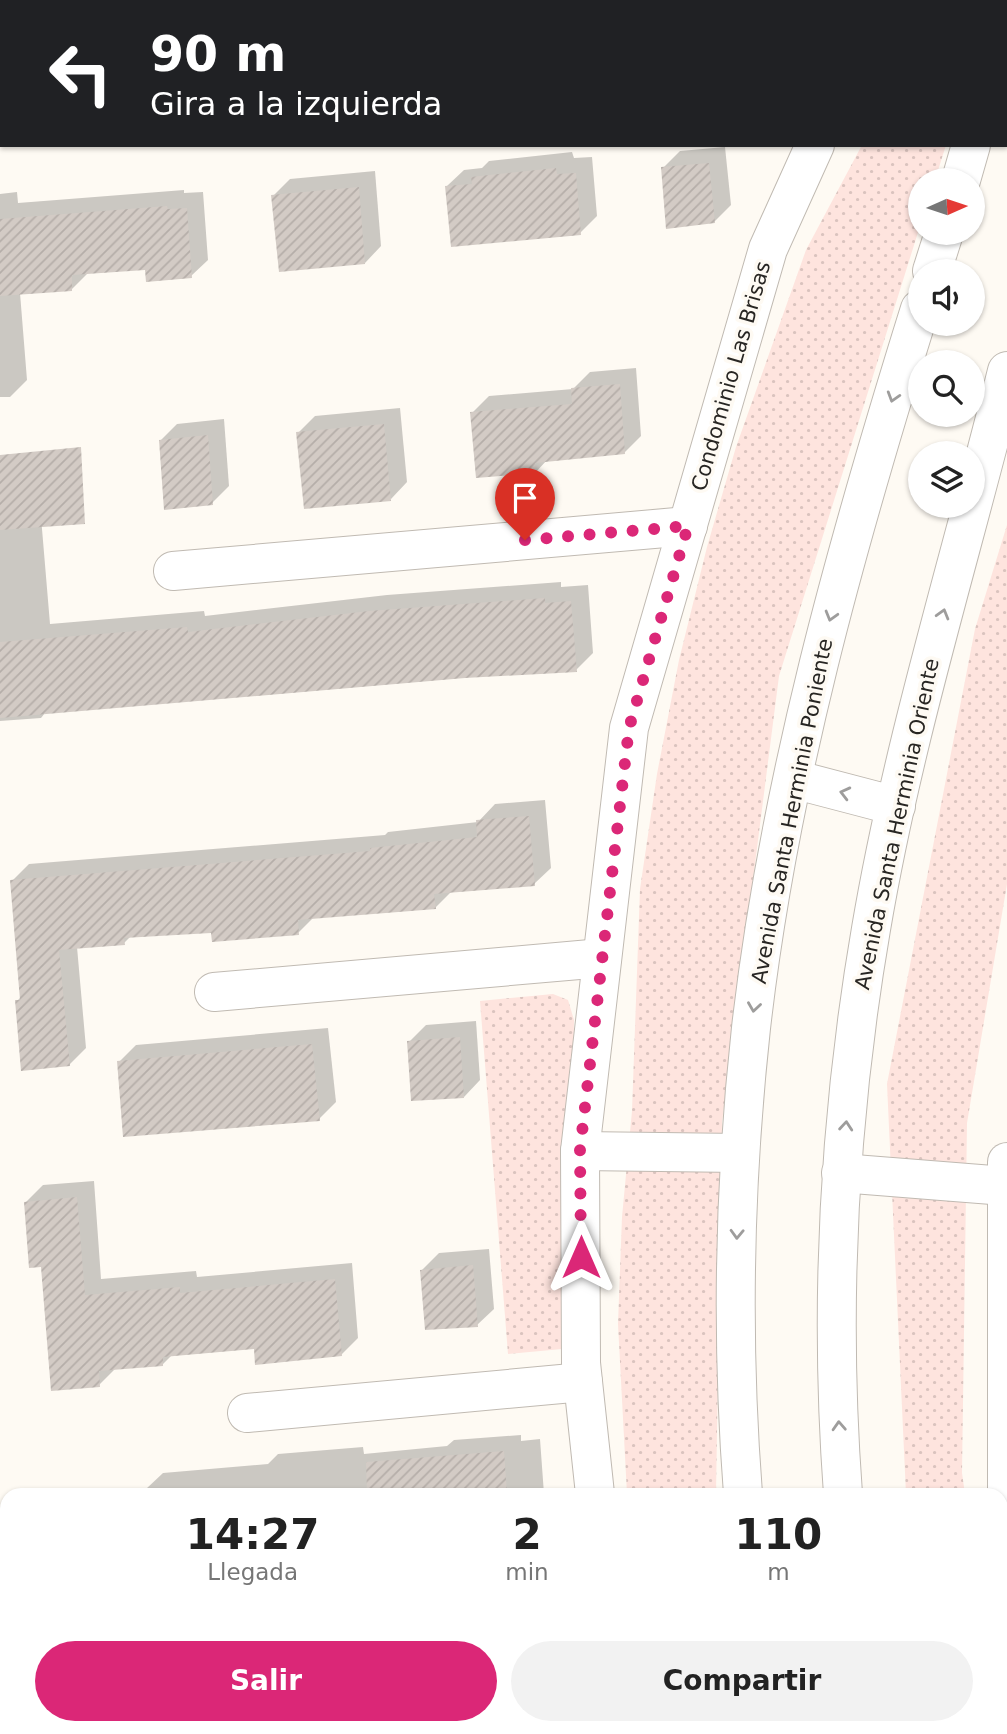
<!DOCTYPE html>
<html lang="es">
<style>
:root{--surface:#fff;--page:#f2f2f2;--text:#222;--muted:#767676;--accent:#db2777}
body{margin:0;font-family:"DejaVu Sans",sans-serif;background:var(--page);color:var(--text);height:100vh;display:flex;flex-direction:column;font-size:26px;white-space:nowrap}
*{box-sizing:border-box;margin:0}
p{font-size:23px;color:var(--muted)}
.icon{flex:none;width:38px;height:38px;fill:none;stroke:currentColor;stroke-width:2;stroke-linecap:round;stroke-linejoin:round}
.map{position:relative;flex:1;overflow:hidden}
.side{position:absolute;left:0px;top:1488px;width:1008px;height:247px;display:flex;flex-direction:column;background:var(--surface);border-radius:21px 21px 0 0;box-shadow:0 2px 5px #0004}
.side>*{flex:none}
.hud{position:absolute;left:0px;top:0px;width:1008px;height:147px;box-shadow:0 2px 5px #0004;background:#202124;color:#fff;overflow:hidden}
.needle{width:46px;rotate:87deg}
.tools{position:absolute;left:908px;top:168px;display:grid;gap:14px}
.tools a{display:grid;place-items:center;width:77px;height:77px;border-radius:50%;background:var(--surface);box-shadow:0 2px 5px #0004;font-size:35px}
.pin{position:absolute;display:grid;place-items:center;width:60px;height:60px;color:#fff;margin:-72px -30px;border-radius:50% 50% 50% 0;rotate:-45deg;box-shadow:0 0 7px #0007}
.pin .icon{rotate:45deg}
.me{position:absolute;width:77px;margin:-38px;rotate:0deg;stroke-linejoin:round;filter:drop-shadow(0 0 5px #0008)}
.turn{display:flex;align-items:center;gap:24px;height:147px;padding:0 35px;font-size:32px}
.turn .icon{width:91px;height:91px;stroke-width:2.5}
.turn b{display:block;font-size:49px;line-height:60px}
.eta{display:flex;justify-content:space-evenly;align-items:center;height:119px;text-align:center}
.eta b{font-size:42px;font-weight:700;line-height:49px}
.button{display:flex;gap:14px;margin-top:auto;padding:14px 35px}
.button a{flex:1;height:80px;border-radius:42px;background:var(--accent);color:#fff;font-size:28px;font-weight:700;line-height:80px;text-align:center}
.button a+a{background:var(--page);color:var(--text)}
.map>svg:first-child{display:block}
</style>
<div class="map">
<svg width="1007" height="1734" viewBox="0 0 1007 1734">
<defs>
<pattern id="grass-dots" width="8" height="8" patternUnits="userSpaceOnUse" patternTransform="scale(1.75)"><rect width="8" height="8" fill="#fee4de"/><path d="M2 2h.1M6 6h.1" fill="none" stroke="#dac3be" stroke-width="1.8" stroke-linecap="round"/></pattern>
<pattern id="building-hatch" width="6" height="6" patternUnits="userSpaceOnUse" patternTransform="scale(1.75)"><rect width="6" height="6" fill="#d3cbc5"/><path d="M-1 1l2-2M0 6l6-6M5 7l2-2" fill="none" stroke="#b5aea9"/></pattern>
</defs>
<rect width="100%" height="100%" fill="#fefaf3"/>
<g fill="url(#grass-dots)">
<path d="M862,145H946L935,180H920V226L779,676L722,1122L716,1494H627L618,1324L622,1217L632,1111L640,889L657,774L679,660L707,547L736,447L806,250Z"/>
<path d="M1007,525V884L967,1123L962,1473L965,1494H906L887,1084L975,629Z"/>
<path d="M553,994L568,1000L574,1020L569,1328L562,1349L508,1354L480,1001Z"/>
<path d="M663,1727H751L753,1734H665Z"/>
<path d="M937,1727H996L997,1734H938Z"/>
</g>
<g fill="#0003">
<path d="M0,0L2,6L0,59Z"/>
<path d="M331,0H422V2H332Z"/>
<rect x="530" y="0" width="65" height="2"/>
<rect x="705" y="0" width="78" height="2"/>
<path d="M725,147L731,205L714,222L663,168L680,151Z"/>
<path d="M572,152L574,158L592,157L597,216L580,233L447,186L464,170L482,168L489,161Z"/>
<path d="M375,171L381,246L365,263L273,196L290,179Z"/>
<path d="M184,190V193L203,192L208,260L191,276L147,268L89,272L72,289L20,293L27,380L10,397H0V194L17,192L18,203Z"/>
<path d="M636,368L641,436L624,453L547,460L536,472L472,413L489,396L573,389L590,372Z"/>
<path d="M400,408L407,482L391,499L298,433L315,416Z"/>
<path d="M224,419L229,486L212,503L161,440L177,424Z"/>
<path d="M41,517L50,624L204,611L205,616L387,595L561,582V587L588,585L593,653L576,670L465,676L45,713L41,718L0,721V521Z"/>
<path d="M545,800L551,868L534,884L452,891L435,908L314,917L298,933L212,932L131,936L124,943L77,947L86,1048L69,1065L17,1001L21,997L12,881L29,864L385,835L388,832L478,822L495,804Z"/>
<path d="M476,1021L480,1080L464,1097L409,1042L426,1025Z"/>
<path d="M328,1028L336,1102L319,1119L119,1062L136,1045Z"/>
<path d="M94,1181L101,1279L196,1271L197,1277L352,1263L358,1338L341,1355L255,1347L173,1354L162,1365L116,1368L99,1385L43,1266L26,1202L43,1185Z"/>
<path d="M489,1249L494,1309L477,1325L422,1270L439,1253Z"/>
<path d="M521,1435V1441L540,1439L544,1494H147L146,1489L163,1473L268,1464L278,1454L363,1447L364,1454L447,1446L454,1440Z"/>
<path d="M87,1727H142L135,1734H87Z"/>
<path d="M170,1727H548V1732L551,1727H561L554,1734H171Z"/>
</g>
<g fill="url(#building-hatch)">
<path d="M709,163L715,223L666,229L661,167Z"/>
<path d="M556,168L557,174L576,173L581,235L451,247L445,186L472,184L471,177Z"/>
<path d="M359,187L365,264L279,272L271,195Z"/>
<path d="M167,206L168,209L187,208L192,278L146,282L145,270L72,275V291L0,296V219Z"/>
<path d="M620,384L625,454L535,463L536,473L476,478L470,412L572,404L571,388Z"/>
<path d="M384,424L391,501L304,509L296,432Z"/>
<path d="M208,435L213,505L164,510L159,440Z"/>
<path d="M81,447L85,524L0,530V455Z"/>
<path d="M545,598V603L571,601L577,672L465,678L0,718V642L187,627L188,632L369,611Z"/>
<path d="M529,816L535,886L434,894L436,909L298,920L299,935L212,942L211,933L124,938L125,945L59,950L70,1066L21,1071L15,1000H20L10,880L370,851V848L477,837L476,820Z"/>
<path d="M460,1037L464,1098L411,1101L407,1041Z"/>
<path d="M312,1044L320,1121L123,1137L117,1061Z"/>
<path d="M77,1197L85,1295L180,1287V1293L335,1279L342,1356L255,1365L254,1349L163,1357V1366L99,1371L100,1387L51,1391L41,1267L29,1268L24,1202Z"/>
<path d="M473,1265L478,1327L425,1330L420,1270Z"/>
<path d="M504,1451L507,1494H367L366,1462Z"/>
</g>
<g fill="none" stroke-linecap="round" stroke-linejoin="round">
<defs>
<g id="minor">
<path d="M276,0V2"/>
<path d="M882,2L883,0"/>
<path d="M1006,40L1007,38"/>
<path d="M961,180L971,145"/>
<path d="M932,271L944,233"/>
<path d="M173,571L688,526"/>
<path d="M793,779L896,806"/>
<path d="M214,992L602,958"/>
<path d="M580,1151L740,1153"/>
<path d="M1007,1162V1535"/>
<path d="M841,1173L1005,1186"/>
<path d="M247,1413L583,1382"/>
<path d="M595,1494L581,1363L580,1151L629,728L768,249L815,145"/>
<path d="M743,1494C731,1339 734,1183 751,1028C779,783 847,543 920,309"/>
<path d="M843,1494C829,1306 839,1115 871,929C903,740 961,557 1007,371"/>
<path d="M642,1727L644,1734"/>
<path d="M772,1727L773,1734"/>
<path d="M873,1727L875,1734"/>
</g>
</defs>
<use href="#minor" stroke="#c0bab2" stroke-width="40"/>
<use href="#minor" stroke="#fff" stroke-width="38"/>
</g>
<defs><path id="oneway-chevron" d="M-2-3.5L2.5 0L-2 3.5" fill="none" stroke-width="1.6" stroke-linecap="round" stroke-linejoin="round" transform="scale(1.75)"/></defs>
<g stroke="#9e9d9c">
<use href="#oneway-chevron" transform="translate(893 397) rotate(107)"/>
<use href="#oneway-chevron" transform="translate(943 614) rotate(-74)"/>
<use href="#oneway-chevron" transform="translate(831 616) rotate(106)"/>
<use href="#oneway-chevron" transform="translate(845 793) rotate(-166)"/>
<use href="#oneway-chevron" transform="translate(754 1007) rotate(98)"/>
<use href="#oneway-chevron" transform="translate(846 1126) rotate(-85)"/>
<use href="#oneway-chevron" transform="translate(737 1234) rotate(92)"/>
<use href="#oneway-chevron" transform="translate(839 1426) rotate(-93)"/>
</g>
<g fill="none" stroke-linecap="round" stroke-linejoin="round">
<path stroke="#db2777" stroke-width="12" stroke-dasharray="0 21.6" d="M525,540L688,526L629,728L580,1150L581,1257"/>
</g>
<g text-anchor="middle" stroke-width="7" stroke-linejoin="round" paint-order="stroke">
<g font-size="21" fill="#282623" stroke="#fefaf3">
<text transform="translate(731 376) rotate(-74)" y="7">Condominio Las Brisas</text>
<text transform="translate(792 811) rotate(-79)" y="7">Avenida Santa Herminia Poniente</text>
<text transform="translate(897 824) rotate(-78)" y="7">Avenida Santa Herminia Oriente</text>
</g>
</g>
</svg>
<div class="tools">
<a><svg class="needle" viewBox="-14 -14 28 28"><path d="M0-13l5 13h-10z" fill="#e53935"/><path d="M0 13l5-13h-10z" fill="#767676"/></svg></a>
<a><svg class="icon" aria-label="sound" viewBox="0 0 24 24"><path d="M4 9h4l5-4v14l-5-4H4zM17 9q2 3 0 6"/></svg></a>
<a><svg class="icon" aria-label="search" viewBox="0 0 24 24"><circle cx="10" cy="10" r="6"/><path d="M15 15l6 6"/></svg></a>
<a><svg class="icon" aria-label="layers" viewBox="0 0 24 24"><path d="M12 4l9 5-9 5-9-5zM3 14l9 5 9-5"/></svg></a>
</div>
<div class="pin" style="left:525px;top:540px;background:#d93025"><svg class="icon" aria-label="arrive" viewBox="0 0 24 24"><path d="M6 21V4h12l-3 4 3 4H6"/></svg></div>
<svg class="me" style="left:581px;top:1257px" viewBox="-20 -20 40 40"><path d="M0-17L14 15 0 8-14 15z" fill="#db2777" stroke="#fff" stroke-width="4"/></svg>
<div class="hud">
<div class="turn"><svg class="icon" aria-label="left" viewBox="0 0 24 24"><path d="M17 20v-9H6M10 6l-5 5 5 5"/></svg><div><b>90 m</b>Gira a la izquierda</div></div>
</div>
<section class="side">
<div class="eta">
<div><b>14:27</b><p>Llegada</p></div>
<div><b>2</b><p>min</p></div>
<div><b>110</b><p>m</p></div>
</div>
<div class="button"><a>Salir</a><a>Compartir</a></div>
</section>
</div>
